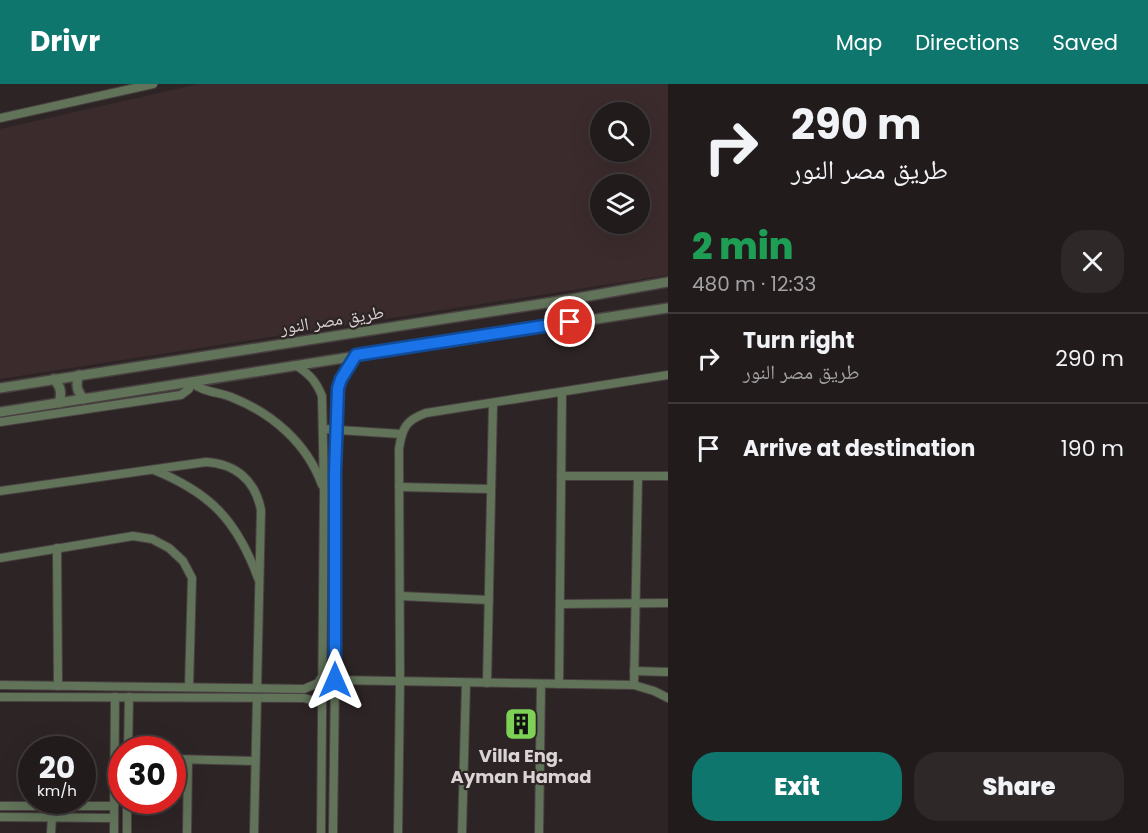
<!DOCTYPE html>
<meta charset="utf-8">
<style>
:root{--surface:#221b1c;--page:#2e2829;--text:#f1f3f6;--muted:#a2a1a3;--line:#3f393b;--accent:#0f766e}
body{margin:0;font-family:Poppins,"Noto Naskh Arabic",sans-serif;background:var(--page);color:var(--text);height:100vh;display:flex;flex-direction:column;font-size:22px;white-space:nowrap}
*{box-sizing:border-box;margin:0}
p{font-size:20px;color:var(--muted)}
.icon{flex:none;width:33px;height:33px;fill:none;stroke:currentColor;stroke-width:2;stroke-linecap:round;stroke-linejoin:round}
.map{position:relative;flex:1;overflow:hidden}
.panel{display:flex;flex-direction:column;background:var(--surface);width:480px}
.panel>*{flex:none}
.hud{background:#221b1c;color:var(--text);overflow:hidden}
.controls{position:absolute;left:590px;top:18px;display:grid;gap:12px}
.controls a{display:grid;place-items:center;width:60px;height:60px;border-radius:50%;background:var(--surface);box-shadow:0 6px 24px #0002,0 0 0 2px var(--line);font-size:30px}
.speed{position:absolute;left:18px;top:652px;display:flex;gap:12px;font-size:30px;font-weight:700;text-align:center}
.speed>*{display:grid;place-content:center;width:78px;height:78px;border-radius:50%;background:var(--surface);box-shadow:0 6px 24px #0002,0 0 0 2px var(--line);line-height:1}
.speed small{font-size:15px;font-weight:400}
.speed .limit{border:9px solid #d22;background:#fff;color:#111}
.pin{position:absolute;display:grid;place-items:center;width:51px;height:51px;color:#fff;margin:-26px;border:3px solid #fff;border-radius:50%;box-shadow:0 2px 6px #0007}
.me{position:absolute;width:66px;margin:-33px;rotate:0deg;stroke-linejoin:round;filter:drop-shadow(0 0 4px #0008)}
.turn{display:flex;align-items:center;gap:21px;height:126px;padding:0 24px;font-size:27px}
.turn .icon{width:78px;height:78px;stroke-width:2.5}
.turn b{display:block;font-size:42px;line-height:51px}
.round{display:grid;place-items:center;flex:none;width:63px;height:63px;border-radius:24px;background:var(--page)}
.headline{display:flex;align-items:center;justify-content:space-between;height:102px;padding:0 24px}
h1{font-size:36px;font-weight:800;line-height:45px;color:#1e9e55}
.primary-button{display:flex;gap:12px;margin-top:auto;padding:12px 24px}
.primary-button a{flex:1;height:69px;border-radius:24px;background:var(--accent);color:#fff;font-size:24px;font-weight:800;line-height:69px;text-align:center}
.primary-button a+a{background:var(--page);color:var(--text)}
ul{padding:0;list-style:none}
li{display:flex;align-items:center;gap:18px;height:90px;padding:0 24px;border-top:2px solid var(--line)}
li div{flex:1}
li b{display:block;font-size:22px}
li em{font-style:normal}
header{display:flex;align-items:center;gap:36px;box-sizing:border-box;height:84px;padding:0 30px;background:var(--accent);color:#fff}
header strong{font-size:28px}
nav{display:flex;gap:33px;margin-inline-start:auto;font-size:21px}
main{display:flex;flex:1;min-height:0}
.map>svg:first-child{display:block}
</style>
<header>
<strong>Drivr</strong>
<nav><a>Map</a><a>Directions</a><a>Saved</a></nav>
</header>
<main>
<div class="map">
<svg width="668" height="749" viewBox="0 0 668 749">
<rect width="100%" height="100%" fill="#2d2425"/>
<path fill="#3b2b2d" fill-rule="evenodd" d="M198,0H668V191L0,295V45ZM600,28H639V68H600ZM600,100H639V140H600Z"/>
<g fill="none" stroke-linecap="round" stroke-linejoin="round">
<defs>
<g id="minor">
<path d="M0,34L153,0"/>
<path d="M297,282C310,291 316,297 322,312L324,408L321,749"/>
<path d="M192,299C203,308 218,308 231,313C272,329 307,359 322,401"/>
<path d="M0,338L181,311L189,305L190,299"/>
<path d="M323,345L401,350"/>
<path d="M154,386C211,409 237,437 258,494"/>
<path d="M561,392H668"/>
<path d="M399,403L491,405"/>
<path d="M0,407L206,378C236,380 255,396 261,426L257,604"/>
<path d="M57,464L58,602"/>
<path d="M0,474L133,452L152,455L169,464L183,477L192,494L189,603"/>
<path d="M400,512L489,516"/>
<path d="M560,520L668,519"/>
<path d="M634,587L668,588"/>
<path d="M335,596L634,601L654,607L668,614"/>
<path d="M487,599L493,319"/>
<path d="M559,600L562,309"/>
<path d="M0,601L304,605L318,599L321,594"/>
<path d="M634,601L638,392"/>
<path d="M0,613L304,614L318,618L322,620"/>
<path d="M128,666L129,613"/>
<path d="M172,675L255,677"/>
<path d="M0,722H114"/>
<path d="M0,733L114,734"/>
<path d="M51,749L52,733"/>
<path d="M114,749L115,613"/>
<path d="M127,749V717"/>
<path d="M187,749L188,676"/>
<path d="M254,749L257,614"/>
<path d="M333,749L335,596V345L338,304L341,295L356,271"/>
<path d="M398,749L400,598L399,365C402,344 406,336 426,329L668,291"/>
<path d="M462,749L466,599"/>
<path d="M539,749L541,600"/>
</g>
<g id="tertiary">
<path d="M79,291C75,301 77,308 84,315"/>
<path d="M54,295C61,303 62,309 59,319"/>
<path d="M0,304L572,215L668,198"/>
<path d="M0,328C223,294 445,257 668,224"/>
</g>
</defs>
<use href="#minor" stroke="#494041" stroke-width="10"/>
<use href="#tertiary" stroke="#494041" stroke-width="12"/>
<use href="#minor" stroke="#617359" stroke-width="8"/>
<use href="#tertiary" stroke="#617359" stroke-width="9"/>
</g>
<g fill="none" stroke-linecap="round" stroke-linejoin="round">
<defs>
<path id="route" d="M335,596V389L338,304L341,295L356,271L570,238"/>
</defs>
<use href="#route" stroke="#114b97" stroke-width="15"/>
<use href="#route" stroke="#1a73e8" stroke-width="10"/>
</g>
<defs>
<symbol id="building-square" viewBox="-11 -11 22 22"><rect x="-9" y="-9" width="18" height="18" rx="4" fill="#7dd154" stroke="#2d2425"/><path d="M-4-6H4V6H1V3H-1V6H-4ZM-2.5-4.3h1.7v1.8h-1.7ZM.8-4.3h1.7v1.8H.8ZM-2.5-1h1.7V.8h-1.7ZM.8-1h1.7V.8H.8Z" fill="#111"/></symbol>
</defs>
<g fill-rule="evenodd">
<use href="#building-square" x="502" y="621" width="38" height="38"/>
</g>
<g text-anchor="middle" stroke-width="4.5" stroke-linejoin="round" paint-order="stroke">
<g font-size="18" fill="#dad4d4" stroke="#2d2425">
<text transform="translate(332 236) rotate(-9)" y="6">طريق مصر النور</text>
</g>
<g font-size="18" font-weight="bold" fill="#dad4d4" stroke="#2d2425">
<text x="521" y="678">Villa Eng.<tspan x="521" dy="21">Ayman Hamad</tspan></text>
</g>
</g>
</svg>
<div class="controls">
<a><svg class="icon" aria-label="search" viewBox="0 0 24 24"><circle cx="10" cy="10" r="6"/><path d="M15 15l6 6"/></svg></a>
<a><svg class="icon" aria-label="layers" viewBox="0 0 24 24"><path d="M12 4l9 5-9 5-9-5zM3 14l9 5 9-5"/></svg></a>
</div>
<div class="speed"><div>20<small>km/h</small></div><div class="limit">30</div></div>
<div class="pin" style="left:570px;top:238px;background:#d93025"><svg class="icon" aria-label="arrive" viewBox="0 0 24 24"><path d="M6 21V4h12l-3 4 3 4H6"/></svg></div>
<svg class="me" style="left:335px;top:596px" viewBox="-20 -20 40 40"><path d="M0-17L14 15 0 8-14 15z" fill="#1a73e8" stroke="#fff" stroke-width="4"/></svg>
</div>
<section class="panel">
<div class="hud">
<div class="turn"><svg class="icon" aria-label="right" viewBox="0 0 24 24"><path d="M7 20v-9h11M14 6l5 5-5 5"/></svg><div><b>290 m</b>طريق مصر النور</div></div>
</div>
<div class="headline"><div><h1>2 min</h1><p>480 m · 12:33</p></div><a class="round"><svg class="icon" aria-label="close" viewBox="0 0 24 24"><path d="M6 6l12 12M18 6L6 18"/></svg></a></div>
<ul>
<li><svg class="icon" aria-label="right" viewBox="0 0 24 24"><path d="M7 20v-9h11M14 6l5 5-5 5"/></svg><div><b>Turn right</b><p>طريق مصر النور</p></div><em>290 m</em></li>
<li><svg class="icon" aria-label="arrive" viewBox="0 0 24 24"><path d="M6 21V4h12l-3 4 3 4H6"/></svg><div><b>Arrive at destination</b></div><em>190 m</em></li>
</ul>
<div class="primary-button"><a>Exit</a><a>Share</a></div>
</section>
</main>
